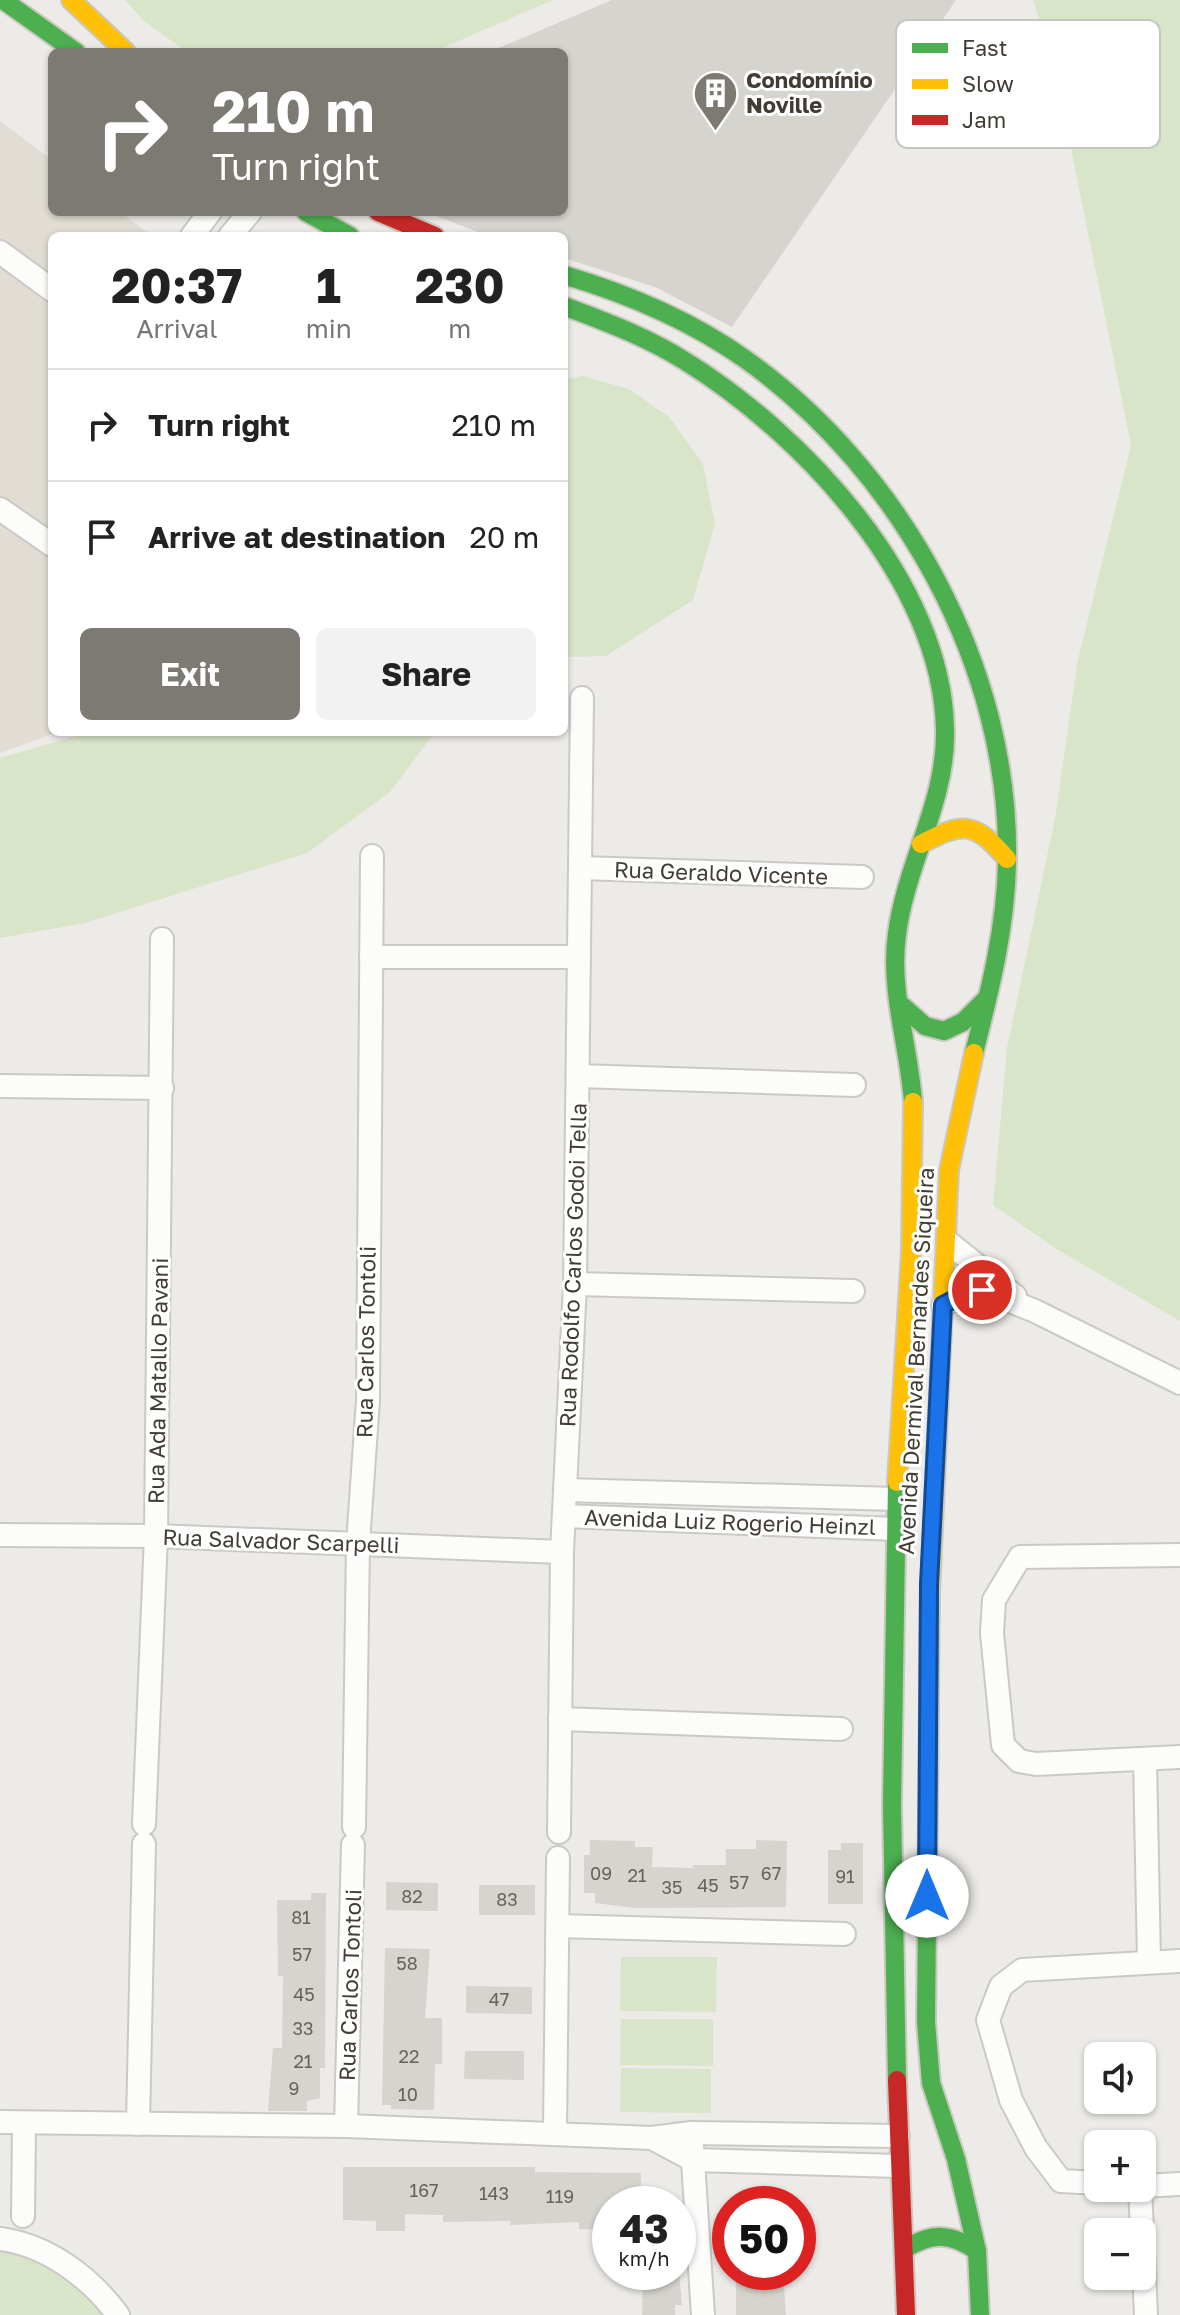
<!DOCTYPE html>
<meta charset="utf-8">
<style>
:root{--surface:#fff;--page:#f2f2f2;--text:#222;--muted:#767676;--line:#e0e0e0;--accent:#7d7973}
body{margin:0;font-family:"Golos Text",sans-serif;background:var(--page);color:var(--text);height:100vh;display:flex;flex-direction:column;font-size:30px;white-space:nowrap}
*{box-sizing:border-box;margin:0}
p{font-size:26px;color:var(--muted)}
.icon{flex:none;width:44px;height:44px;fill:none;stroke:currentColor;stroke-width:2;stroke-linecap:round;stroke-linejoin:round}
.map{position:relative;flex:1;overflow:hidden}
.side{position:absolute;left:48px;top:232px;width:520px;height:504px;display:flex;flex-direction:column;background:var(--surface);border-radius:12px;box-shadow:0 2px 6px #0004}
.side>*{flex:none}
.guide{position:absolute;left:48px;top:48px;width:520px;height:168px;border-radius:12px;box-shadow:0 2px 6px #0004;background:#7d7973;color:#fff;overflow:hidden}
.fabs{position:absolute;left:1084px;top:2042px;display:grid;gap:16px}
.fabs a{display:grid;place-items:center;width:72px;height:72px;border-radius:12px;background:var(--surface);box-shadow:0 2px 6px #0004;font-size:40px}
.speed{position:absolute;left:592px;top:2186px;display:flex;gap:16px;font-size:40px;font-weight:700;text-align:center}
.speed>*{display:grid;place-content:center;width:104px;height:104px;border-radius:50%;background:var(--surface);box-shadow:0 2px 6px #0004;line-height:1}
.speed small{font-size:20px;font-weight:400}
.speed .limit{border:12px solid #d22;background:#fff;color:#111}
.pin{position:absolute;display:grid;place-items:center;width:68px;height:68px;color:#fff;margin:-34px;border:4px solid #fff;border-radius:50%;box-shadow:0 2px 8px #0007}
.me{position:absolute;width:88px;margin:-44px;rotate:0deg;stroke-linejoin:round;filter:drop-shadow(0 0 6px #0008)}
.turn{display:flex;align-items:center;gap:28px;height:168px;padding:0 32px;font-size:36px}
.turn .icon{width:104px;height:104px;stroke-width:2.5}
.turn b{display:block;font-size:56px;line-height:68px}
.eta{display:flex;justify-content:space-evenly;align-items:center;height:136px;text-align:center}
.eta b{font-size:48px;font-weight:700;line-height:56px}
.cta{display:flex;gap:16px;margin-top:auto;padding:16px 32px}
.cta a{flex:1;height:92px;border-radius:12px;background:var(--accent);color:#fff;font-size:32px;font-weight:700;line-height:92px;text-align:center}
.cta a+a{background:var(--page);color:var(--text)}
ul{padding:0;list-style:none}
li{display:flex;align-items:center;gap:24px;height:112px;padding:0 32px;border-top:2px solid var(--line)}
li div{flex:1}
li b{display:block;font-size:30px}
li em{font-style:normal}
.map>svg:first-child{display:block}
</style>
<div class="map">
<svg width="1180" height="2315" viewBox="0 0 1180 2315">
<rect width="100%" height="100%" fill="#edebe7"/>
<path fill="#e1ddd4" d="M0,121L52,160V212H120L152,236H52V732H57L0,753Z"/>
<g fill="#d9e5c9">
<path d="M125,0H553L433,52H187L144,21Z"/>
<path d="M1033,0H1180V1321L1058,1250L993,1205L1007,1048L1055,818L1077,664L1131,445L1054,65Z"/>
<path d="M583,376L629,389L669,417L703,464L715,524L693,600L606,656L564,657V380Z"/>
<path d="M90,732H435L390,792L307,853L85,923L0,938V758Z"/>
<path d="M621,1957H717L716,2012L620,2011Z"/>
<path d="M621,2019H713V2066L620,2065Z"/>
<path d="M621,2068L711,2069V2113L620,2112Z"/>
<path d="M0,2239L24,2242L118,2315H0Z"/>
</g>
<g fill="#d6d4cf">
<path d="M612,0H956L732,327L655,287L564,258V236H488L426,212H564V52H489Z"/>
<path d="M590,1840L635,1841V1847H653L652,1867L693,1868V1865H726V1849H756V1840L787,1841L786,1907L635,1908L595,1903V1893H584V1855H590Z"/>
<path d="M841,1843H863V1904H828V1850H841Z"/>
<path d="M386,1882L438,1883V1911L386,1910Z"/>
<rect x="479" y="1885" width="56" height="30"/>
<path d="M311,1893H326L325,2068H320V2098L307,2101V2111H268L273,2048H282L283,1976H278L277,1900H311Z"/>
<path d="M385,1948L430,1949L425,2018H442V2064H435L434,2110L391,2109V2105H382Z"/>
<path d="M466,1986L532,1987V2014L466,2013Z"/>
<path d="M465,2051H524V2080L464,2079Z"/>
<path d="M343,2167H535V2172L641,2173L640,2204H607L606,2230L579,2229V2222L510,2225V2221L443,2222V2215L405,2214V2231H376V2221L343,2220Z"/>
<path d="M657,2272H679L682,2305H675V2315H642L643,2281H656Z"/>
<path d="M736,2272H783L786,2315H736Z"/>
</g>
<g fill="none" stroke-linecap="round" stroke-linejoin="round">
<defs>
<g id="street">
<path d="M192,236L210,212"/>
<path d="M230,236L250,212"/>
<path d="M0,252L52,290"/>
<path d="M0,509L52,545"/>
<path d="M580,868L862,877"/>
<path d="M371,957H578"/>
<path d="M578,1076L854,1085"/>
<path d="M0,1086L162,1088"/>
<path d="M948,1242L1015,1296"/>
<path d="M575,1284L853,1291"/>
<path d="M943,1305L968,1292L982,1290L1035,1311L1180,1383"/>
<path d="M565,1490L896,1499"/>
<path d="M564,1516L896,1529"/>
<path d="M0,1535L156,1536L562,1552"/>
<path d="M1180,1555L1020,1557L994,1600L992,1633L1003,1745L1019,1761L1036,1764L1180,1757"/>
<path d="M560,1719L841,1729"/>
<path d="M1145,1759L1149,1962"/>
<path d="M144,1824L156,1536L162,939"/>
<path d="M354,1827L358,1543L368,1400L372,856"/>
<path d="M559,1832L562,1552L575,1284L582,698"/>
<path d="M558,1926L844,1934"/>
<path d="M0,2122L346,2126L652,2138L691,2133L898,2136"/>
<path d="M138,2124L144,1844"/>
<path d="M346,2126L353,1845"/>
<path d="M555,2131L558,1858"/>
<path d="M652,2138L693,2160L898,2166"/>
<path d="M692,2146L703,2315"/>
<path d="M1098,2183L1061,2181L1036,2148L1011,2100L988,2020L1001,1986L1022,1970L1180,1961"/>
<path d="M1142,2186L1180,2184"/>
<path d="M1140,2188L1146,2315"/>
<path d="M23,2216L24,2124"/>
<path d="M0,2239C47,2245 90,2277 118,2315"/>
</g>
<g id="fast">
<path d="M3,0L76,52"/>
<path d="M306,212L350,236"/>
<path d="M564,275C628,294 690,320 745,359C901,470 1011,668 1007,862C1006,927 990,990 974,1053"/>
<path d="M564,306C606,322 647,337 685,361C803,434 942,582 945,729C947,801 906,863 897,934C889,990 909,1046 913,1102"/>
<path d="M900,1004L925,1026L944,1031L963,1022L986,999"/>
<path d="M897,1482L892,1805L897,2080"/>
<path d="M930,1594L926,2022L931,2083L956,2159L977,2251L980,2315"/>
<path d="M905,2249C932,2232 951,2233 977,2251"/>
</g>
<g id="slow">
<path d="M71,0L126,52"/>
<path d="M921,844C964,821 975,822 1007,859"/>
<path d="M897,1482L911,1251L913,1102"/>
<path d="M930,1594L949,1170L974,1053"/>
</g>
<g id="jam">
<path d="M378,212L435,236"/>
<path d="M897,2080L906,2315"/>
</g>
</defs>
<use href="#street" stroke="#cbc9c5" stroke-width="26"/>
<use href="#fast" stroke="#cbc8be" stroke-width="22"/>
<use href="#slow" stroke="#cbc8be" stroke-width="22"/>
<use href="#jam" stroke="#cbc8be" stroke-width="22"/>
<use href="#street" stroke="#fcfcfb" stroke-width="22"/>
<use href="#fast" stroke="#4caf50" stroke-width="18"/>
<use href="#slow" stroke="#ffc107" stroke-width="18"/>
<use href="#jam" stroke="#c62828" stroke-width="18"/>
</g>
<g fill="none" stroke-linecap="round" stroke-linejoin="round">
<defs>
<path id="route" d="M927,1896L929,1584L943,1305L968,1292L982,1290"/>
</defs>
<use href="#route" stroke="#114b97" stroke-width="20"/>
<use href="#route" stroke="#1a73e8" stroke-width="14"/>
</g>
<defs>
<symbol id="building-pin" viewBox="-11 -11 22 30"><path d="M0 17L-7.5 6A9.5 9.5 0 1 1 7.5 6Z" fill="#7d7973" stroke="#fff"/><path d="M-4-6H4V6H1V3H-1V6H-4ZM-2.5-4.3h1.7v1.8h-1.7ZM.8-4.3h1.7v1.8H.8ZM-2.5-1h1.7V.8h-1.7ZM.8-1h1.7V.8H.8Z" fill="#fff"/></symbol>
</defs>
<g fill-rule="evenodd">
<use href="#building-pin" x="690" y="68" width="51" height="69"/>
</g>
<g text-anchor="middle" stroke-width="6" stroke-linejoin="round" paint-order="stroke">
<g font-size="18" fill="#67635c">
<text x="601" y="1880">09</text>
<text x="771" y="1880">67</text>
<text x="637" y="1882">21</text>
<text x="845" y="1883">91</text>
<text x="739" y="1889">57</text>
<text x="708" y="1892">45</text>
<text x="672" y="1894">35</text>
<text x="412" y="1903">82</text>
<text x="507" y="1906">83</text>
<text x="301" y="1924">81</text>
<text x="302" y="1961">57</text>
<text x="407" y="1970">58</text>
<text x="304" y="2001">45</text>
<text x="499" y="2006">47</text>
<text x="303" y="2035">33</text>
<text x="409" y="2063">22</text>
<text x="303" y="2068">21</text>
<text x="294" y="2095">9</text>
<text x="408" y="2101">10</text>
<text x="424" y="2197">167</text>
<text x="494" y="2200">143</text>
<text x="560" y="2203">119</text>
</g>
<g font-size="22" font-weight="bold" fill="#413c34" stroke="#fff" text-anchor="start">
<text x="746" y="88">Condomínio<tspan x="746" dy="25">Noville</tspan></text>
</g>
<g font-size="22" fill="#413c34" stroke="#fff">
<text transform="translate(721 873) rotate(2)" y="8">Rua Geraldo Vicente</text>
<text transform="translate(573 1265) rotate(-88)" y="8">Rua Rodolfo Carlos Godoi Tella</text>
<text transform="translate(366 1342) rotate(-89)" y="8">Rua Carlos Tontoli</text>
<text transform="translate(916 1361) rotate(-87)" y="8">Avenida Dermival Bernardes Siqueira</text>
<text transform="translate(158 1381) rotate(-89)" y="8">Rua Ada Matallo Pavani</text>
<text transform="translate(730 1522) rotate(2)" y="8">Avenida Luiz Rogerio Heinzl</text>
<text transform="translate(281 1541) rotate(2)" y="8">Rua Salvador Scarpelli</text>
<text transform="translate(350 1985) rotate(-88)" y="8">Rua Carlos Tontoli</text>
</g>
</g>
<rect x="896" y="20" width="264" height="128" rx="12" fill="#fff" stroke="#c6c4c2" stroke-width="2"/>
<rect x="912" y="43" width="36" height="10" fill="#4caf50"/>
<rect x="912" y="79" width="36" height="10" fill="#ffc107"/>
<rect x="912" y="115" width="36" height="10" fill="#c62828"/>
<g font-size="22" fill="#413c34">
<text x="962" y="56">Fast</text>
<text x="962" y="92">Slow</text>
<text x="962" y="128">Jam</text>
</g>
</svg>
<div class="fabs">
<a><svg class="icon" aria-label="sound" viewBox="0 0 24 24"><path d="M4 9h4l5-4v14l-5-4H4zM17 9q2 3 0 6"/></svg></a>
<a>+</a>
<a>−</a>
</div>
<div class="speed"><div>43<small>km/h</small></div><div class="limit">50</div></div>
<div class="pin" style="left:982px;top:1290px;background:#d93025"><svg class="icon" aria-label="arrive" viewBox="0 0 24 24"><path d="M6 21V4h12l-3 4 3 4H6"/></svg></div>
<svg class="me" style="left:927px;top:1896px" viewBox="-20 -20 40 40"><circle r="19" fill="#fff"/><path d="M0-13L10 11 0 6-10 11z" fill="#1a73e8"/></svg>
<div class="guide">
<div class="turn"><svg class="icon" aria-label="right" viewBox="0 0 24 24"><path d="M7 20v-9h11M14 6l5 5-5 5"/></svg><div><b>210 m</b>Turn right</div></div>
</div>
<section class="side">
<div class="eta">
<div><b>20:37</b><p>Arrival</p></div>
<div><b>1</b><p>min</p></div>
<div><b>230</b><p>m</p></div>
</div>
<ul>
<li><svg class="icon" aria-label="right" viewBox="0 0 24 24"><path d="M7 20v-9h11M14 6l5 5-5 5"/></svg><div><b>Turn right</b></div><em>210 m</em></li>
<li><svg class="icon" aria-label="arrive" viewBox="0 0 24 24"><path d="M6 21V4h12l-3 4 3 4H6"/></svg><div><b>Arrive at destination</b></div><em>20 m</em></li>
</ul>
<div class="cta"><a>Exit</a><a>Share</a></div>
</section>
</div>
